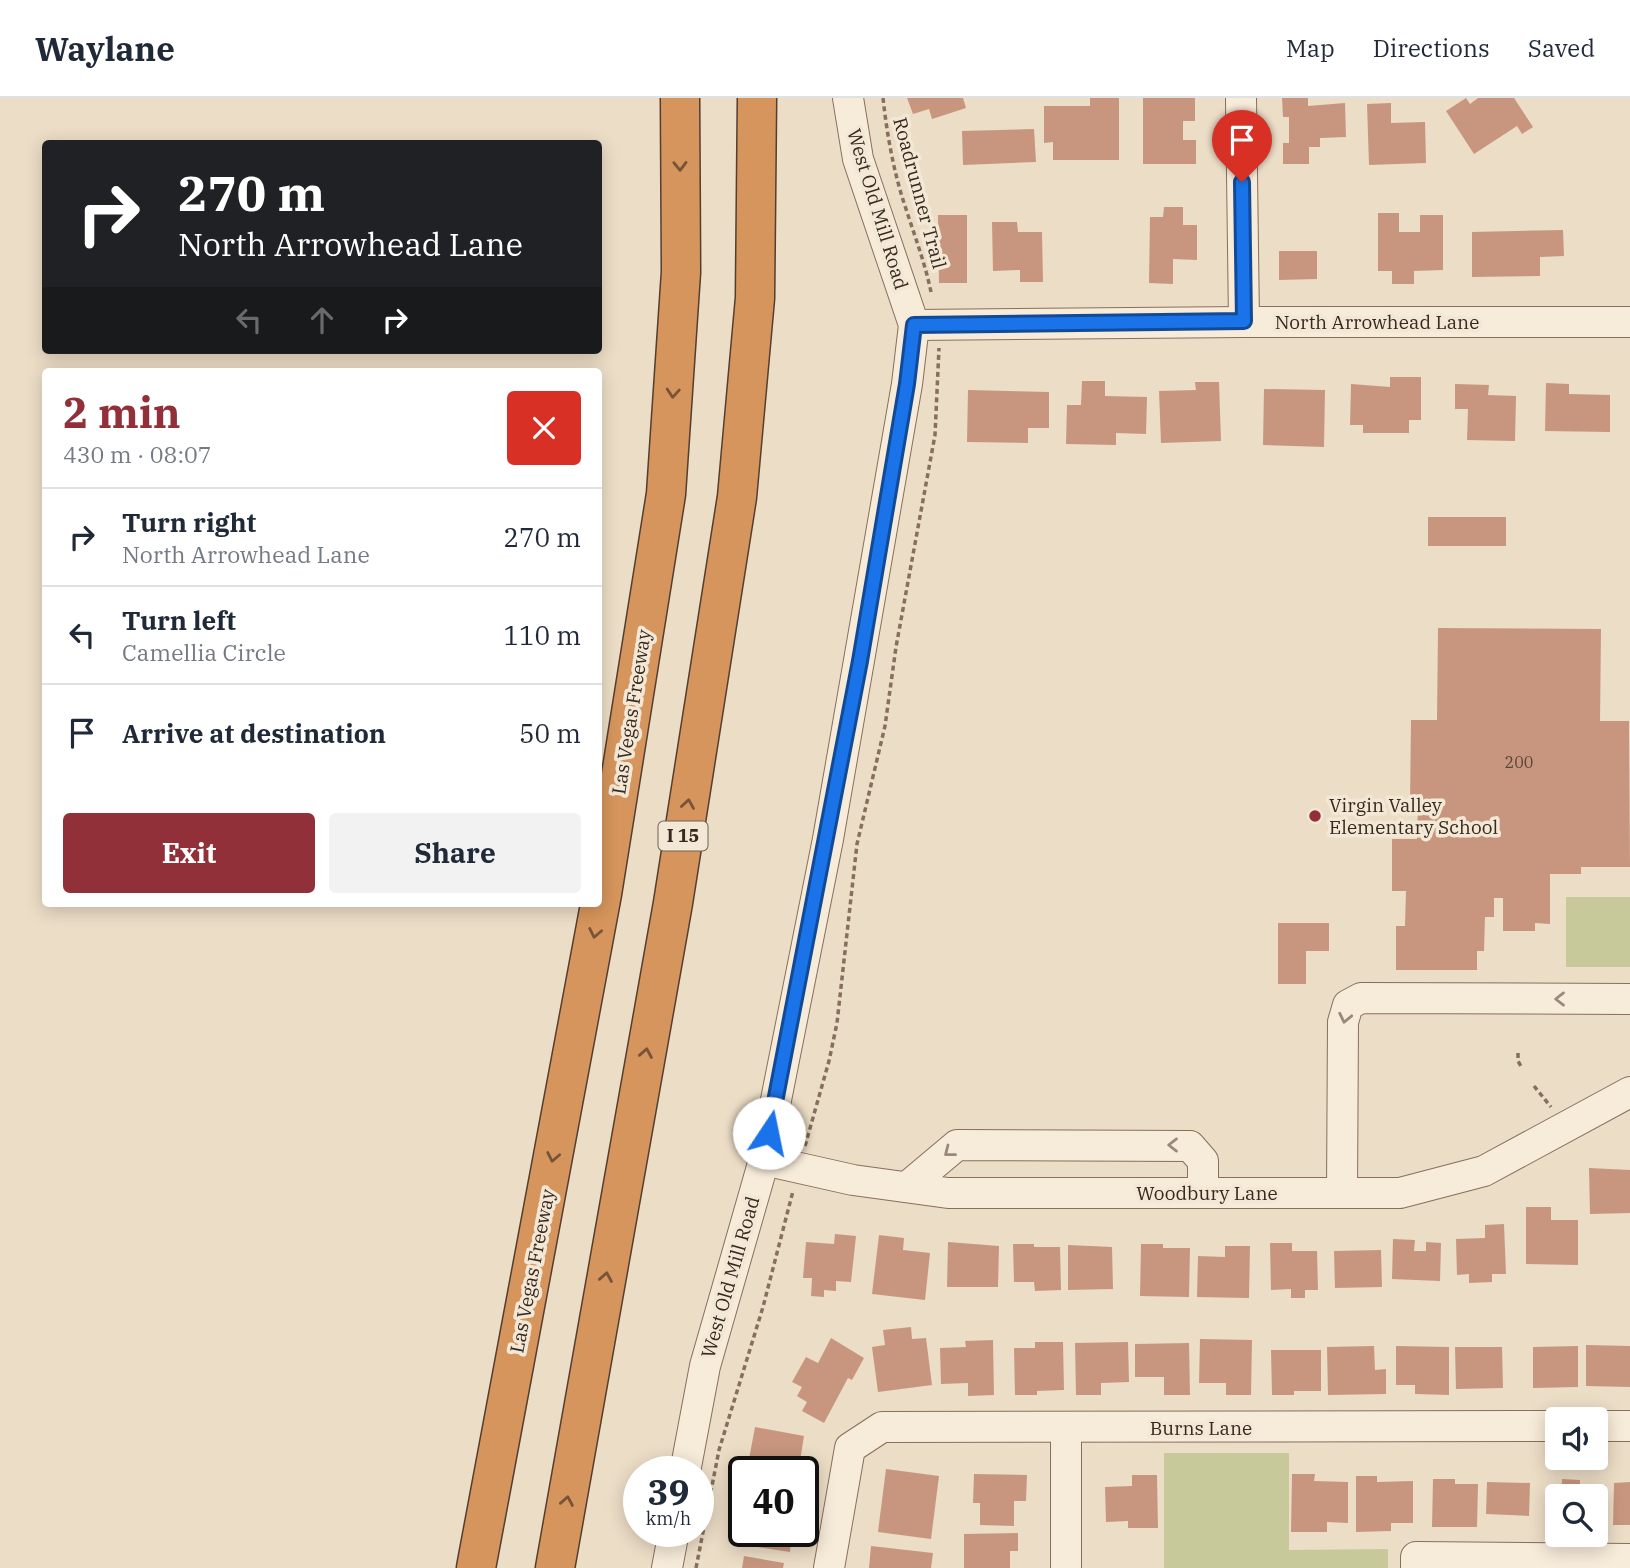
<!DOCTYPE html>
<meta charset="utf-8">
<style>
:root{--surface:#fff;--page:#f2f2f3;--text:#1f2937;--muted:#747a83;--line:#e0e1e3;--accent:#913039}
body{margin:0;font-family:"IBM Plex Serif",serif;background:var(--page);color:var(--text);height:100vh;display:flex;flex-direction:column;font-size:26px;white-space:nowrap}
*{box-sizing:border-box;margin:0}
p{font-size:23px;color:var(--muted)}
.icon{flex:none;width:38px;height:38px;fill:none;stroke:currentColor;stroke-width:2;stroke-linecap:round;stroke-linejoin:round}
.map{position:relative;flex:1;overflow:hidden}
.drawer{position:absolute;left:42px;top:270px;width:560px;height:539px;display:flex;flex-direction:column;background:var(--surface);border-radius:7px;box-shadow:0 4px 18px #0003}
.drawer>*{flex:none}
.hud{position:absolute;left:42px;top:42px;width:560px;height:214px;border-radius:7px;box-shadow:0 4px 18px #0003;background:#202124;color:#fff;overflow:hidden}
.buttons{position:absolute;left:1545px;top:1309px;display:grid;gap:14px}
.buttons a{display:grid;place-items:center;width:63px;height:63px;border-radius:7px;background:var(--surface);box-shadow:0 4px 18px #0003;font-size:35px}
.speed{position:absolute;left:623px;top:1358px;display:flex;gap:14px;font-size:35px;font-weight:700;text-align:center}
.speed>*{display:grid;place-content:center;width:91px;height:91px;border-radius:50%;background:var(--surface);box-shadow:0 4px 18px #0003;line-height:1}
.speed small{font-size:18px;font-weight:400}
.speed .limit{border:4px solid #111;border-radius:10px;background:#fff;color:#111}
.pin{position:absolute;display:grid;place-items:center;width:60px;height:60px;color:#fff;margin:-72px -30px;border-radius:50% 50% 50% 0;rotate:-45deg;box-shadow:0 0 7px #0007}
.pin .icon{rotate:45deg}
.me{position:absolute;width:77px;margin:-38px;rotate:11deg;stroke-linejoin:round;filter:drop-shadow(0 0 5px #0008)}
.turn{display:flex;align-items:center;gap:24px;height:147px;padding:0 21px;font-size:32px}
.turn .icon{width:91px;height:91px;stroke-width:2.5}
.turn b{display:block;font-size:49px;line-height:60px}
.lanes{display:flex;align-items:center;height:66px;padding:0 21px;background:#0003;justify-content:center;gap:35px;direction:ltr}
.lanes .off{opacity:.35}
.round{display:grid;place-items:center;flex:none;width:74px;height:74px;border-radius:7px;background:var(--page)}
.headline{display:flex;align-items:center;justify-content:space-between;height:119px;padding:0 21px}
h1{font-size:42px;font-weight:700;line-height:52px;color:var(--accent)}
.primary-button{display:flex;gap:14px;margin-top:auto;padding:14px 21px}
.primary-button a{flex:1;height:80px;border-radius:7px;background:var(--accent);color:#fff;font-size:28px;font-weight:700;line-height:80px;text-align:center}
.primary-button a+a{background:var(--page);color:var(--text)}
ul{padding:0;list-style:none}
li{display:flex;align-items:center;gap:21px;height:98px;padding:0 21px;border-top:2px solid var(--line)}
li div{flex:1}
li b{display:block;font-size:26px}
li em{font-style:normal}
header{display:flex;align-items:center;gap:42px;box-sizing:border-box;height:98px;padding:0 35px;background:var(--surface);border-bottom:2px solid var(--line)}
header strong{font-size:33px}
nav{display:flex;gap:38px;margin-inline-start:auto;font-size:24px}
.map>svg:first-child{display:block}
</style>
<header>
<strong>Waylane</strong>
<nav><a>Map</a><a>Directions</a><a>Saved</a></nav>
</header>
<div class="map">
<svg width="1630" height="1470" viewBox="0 0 1630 1470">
<rect width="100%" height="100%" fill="#ecddc6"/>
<g fill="#c8c99a">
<rect x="1566" y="799" width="64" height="70"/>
<path d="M1164,1355H1289V1452L1388,1451V1470H1164Z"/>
</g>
<g fill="#c8967e">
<path d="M907,0H963L966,10L932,21L929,11L913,16Z"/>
<path d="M1090,0H1119V62H1053V44L1044,45V8H1090Z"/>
<path d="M1143,0H1195V23H1183V42H1196V66H1143Z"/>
<path d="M1282,0H1308V8L1345,5L1346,39L1320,40V49H1309V66H1283V45H1289V19H1283Z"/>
<path d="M1466,0L1470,6L1478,0H1514L1533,29L1522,36L1517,28L1474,56L1446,13Z"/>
<path d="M1391,5V25L1425,24L1426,65L1369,67L1367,6Z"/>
<path d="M1034,31L1036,64L963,67L962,33Z"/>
<path d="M1164,109H1183V127H1197V162L1173,161V186L1149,185L1150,119H1163Z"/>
<path d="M1378,115H1399V134H1420V117H1443V172L1414,173V186H1392V173H1378Z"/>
<path d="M938,117H967V185H939Z"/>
<path d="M992,124H1017L1018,134H1042L1043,184H1020V172L993,173Z"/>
<path d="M1563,132L1564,158L1540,159V178L1472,179V134Z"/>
<path d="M1279,153H1317V181L1279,182Z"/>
<path d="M1390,279H1421V322H1409V335H1363V327H1350L1351,286L1390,289Z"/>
<path d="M1082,283H1105V298L1147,299L1146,336L1116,335V347L1066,346L1067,307H1081Z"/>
<path d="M1195,284H1219L1221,343L1161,345L1159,293L1196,292Z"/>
<path d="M1546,285L1569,286V296L1610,297V334L1545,333Z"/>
<path d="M1455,286L1489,287L1488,297L1516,298L1515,343L1467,342L1468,311H1455Z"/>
<path d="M1264,291L1325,292L1324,349L1263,347Z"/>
<path d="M968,292L1049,294V330H1028V345L967,344Z"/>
<rect x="1428" y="419" width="78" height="29"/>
<path d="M1438,530L1601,531L1600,623H1629L1630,769H1581V776H1550V826L1535,825V833H1503V800H1494V819H1485L1484,853H1477V872H1396V828H1405L1406,793H1392V741H1417L1418,707H1410L1411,622H1437Z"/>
<path d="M1278,825H1329V853H1306V886H1278Z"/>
<path d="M1589,1070L1630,1072V1115L1590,1116Z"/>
<path d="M1526,1109H1551V1122H1578V1167L1526,1166Z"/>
<path d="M1504,1126L1506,1176H1492V1184L1469,1185V1176L1457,1177L1456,1141L1485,1140V1127Z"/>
<path d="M835,1136L856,1138L851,1184L836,1183V1193L824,1192V1199L811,1198L812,1180H803L806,1144L834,1146Z"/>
<path d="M879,1137L904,1140L903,1152L930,1155L925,1202L872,1196Z"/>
<path d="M1393,1141L1415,1142L1414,1153H1426V1144L1441,1145L1440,1183L1392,1181Z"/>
<path d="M948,1144L999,1148L998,1189H947Z"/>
<path d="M1270,1145H1292V1153H1317L1318,1192H1305V1200H1291V1191L1271,1192Z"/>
<path d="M1013,1146H1034V1149H1060L1061,1192L1035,1193L1034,1184H1014Z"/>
<path d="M1141,1146H1163V1150H1190L1189,1199L1140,1198Z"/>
<path d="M1068,1147L1112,1149L1113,1191L1068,1192Z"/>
<path d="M1225,1148H1250L1249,1200L1197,1199L1198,1158L1225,1159Z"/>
<path d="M1381,1152L1382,1189L1335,1190L1334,1153Z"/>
<path d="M911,1229L912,1241L926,1240L932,1287L878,1294L872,1249L885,1247L883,1232Z"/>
<path d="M831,1240L864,1260L852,1282L848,1280L824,1325L802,1313L807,1304L797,1298L802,1289L792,1284L806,1259L818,1265Z"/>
<path d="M1200,1241L1252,1242L1251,1297H1226V1285H1199Z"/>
<path d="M993,1242L994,1297L968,1298V1285L941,1286L940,1250L966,1249L965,1243Z"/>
<path d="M1035,1244H1063L1064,1292L1037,1293V1297H1015L1014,1250H1035Z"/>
<path d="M1128,1244L1129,1284L1101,1285V1297H1076L1075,1245Z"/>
<path d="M1189,1245L1190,1297H1164V1279H1135V1246Z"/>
<path d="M1586,1247L1630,1248V1289L1586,1288Z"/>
<path d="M1374,1248L1375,1272L1386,1271V1296L1328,1297L1327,1249Z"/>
<path d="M1396,1248L1449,1249V1297L1415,1296V1287H1396Z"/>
<path d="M1578,1248V1289L1533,1290V1249Z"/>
<path d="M1455,1249H1502L1503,1290L1456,1291Z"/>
<path d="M1271,1252H1321V1293H1294V1297H1272Z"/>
<path d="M755,1329L804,1338L800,1363L796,1362L794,1374L747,1372Z"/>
<path d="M886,1371L939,1378L931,1441L878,1434Z"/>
<path d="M974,1376L1027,1377L1026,1403H1014V1428L980,1427V1405H973Z"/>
<path d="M1292,1376H1315L1314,1383L1348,1384V1425L1327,1424V1434H1291Z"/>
<path d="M1132,1377H1157L1158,1430H1128V1423L1106,1424L1105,1389L1132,1388Z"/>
<path d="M1356,1378H1377V1384L1413,1383V1425H1391V1433L1356,1434Z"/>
<path d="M1433,1381H1455V1386H1478L1477,1429H1432Z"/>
<path d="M1562,1381L1580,1382V1387H1606V1420H1596V1398H1561Z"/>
<path d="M1487,1384L1530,1385L1529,1418L1486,1416Z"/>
<path d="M1630,1384V1427H1613L1614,1385Z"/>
<path d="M741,1415H744V1433H792L790,1454L737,1446Z"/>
<path d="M1018,1435V1453H1010V1470H964V1436Z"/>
<path d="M871,1448L933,1455L931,1470H869Z"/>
<path d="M744,1458L784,1465L783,1470H742Z"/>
</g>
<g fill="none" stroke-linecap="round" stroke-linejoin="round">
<defs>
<g id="minor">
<path d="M1241,0L1244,224"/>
<path d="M914,227L1244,224H1630"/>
<path d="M764,1062L853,1082L948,1095H1400L1484,1073L1630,994"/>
<path d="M907,1089L957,1047L1190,1048L1203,1063V1095"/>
<path d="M1342,1095L1343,924L1348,907L1361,900L1630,901"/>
<path d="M1596,1328H1630"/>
<path d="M1066,1330V1470"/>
<path d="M685,1374L705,1268L764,1062L828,741L907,286L914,227L858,61L848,0"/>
<path d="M667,1470L674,1433"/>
<path d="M829,1470L850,1350L882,1329L1558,1328"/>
<path d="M1416,1470V1459L1630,1461"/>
</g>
<g id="highway">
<path d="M476,1470L602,796L666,396L681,174L680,0"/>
<path d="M555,1470L673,805L737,399L755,200L757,0"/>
</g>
</defs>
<use href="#minor" stroke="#866f5d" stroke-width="32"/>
<use href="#highway" stroke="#543e30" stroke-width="41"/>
<g stroke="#866f5d" stroke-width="3.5" stroke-dasharray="5 3.5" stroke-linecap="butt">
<path d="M883,0C887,37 894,76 906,111C915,139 925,165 931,194"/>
<path d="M1518,955V963L1522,970"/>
<path d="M1534,988L1551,1009"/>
<path d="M805,1048L829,963L837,925L857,746L885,628L896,549L935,337L939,250"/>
<path d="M696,1470L719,1352L763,1209L793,1093"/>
</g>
<use href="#minor" stroke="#f7ebd9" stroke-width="30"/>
<use href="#highway" stroke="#d6955c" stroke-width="38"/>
</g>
<defs><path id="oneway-chevron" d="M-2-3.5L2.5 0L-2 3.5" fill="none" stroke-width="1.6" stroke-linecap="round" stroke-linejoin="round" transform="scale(1.75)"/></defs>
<g stroke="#775438">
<use href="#oneway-chevron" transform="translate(680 68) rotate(89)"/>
<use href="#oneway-chevron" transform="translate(673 295) rotate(94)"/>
<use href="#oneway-chevron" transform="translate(688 706) rotate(-81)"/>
<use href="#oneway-chevron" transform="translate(595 835) rotate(101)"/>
<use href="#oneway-chevron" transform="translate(646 955) rotate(-80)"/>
<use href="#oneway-chevron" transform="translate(553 1059) rotate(101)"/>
<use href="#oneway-chevron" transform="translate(606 1179) rotate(-80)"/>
<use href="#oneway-chevron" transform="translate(567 1403) rotate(-80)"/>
</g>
<g stroke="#978a7c">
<use href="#oneway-chevron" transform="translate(1560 901) rotate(-180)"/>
<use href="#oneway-chevron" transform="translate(1345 920) rotate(102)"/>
<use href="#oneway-chevron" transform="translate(1173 1047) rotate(-180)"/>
<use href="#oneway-chevron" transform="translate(949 1054) rotate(142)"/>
</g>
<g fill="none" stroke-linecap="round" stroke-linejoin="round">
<defs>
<path id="route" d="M769,1035L860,563L907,286L914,227L1244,223L1242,84"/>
</defs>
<use href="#route" stroke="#114b97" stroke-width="18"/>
<use href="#route" stroke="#1a73e8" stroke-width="12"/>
</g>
<circle fill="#913039" stroke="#f3e8d5" stroke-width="2.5" cx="1315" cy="718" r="7"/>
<g text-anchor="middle" stroke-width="7" stroke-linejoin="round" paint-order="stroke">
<g font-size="16" fill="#5b4438">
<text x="1519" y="670">200</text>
</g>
<rect fill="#f3e8d5" stroke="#6f6256" stroke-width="2" x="658.5" y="723.5" width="49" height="29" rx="5"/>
<g font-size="18" font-weight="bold" fill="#372920">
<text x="683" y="744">I 15</text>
</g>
<g font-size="19" fill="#372920" stroke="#f3e8d5">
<text transform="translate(920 95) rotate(75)" y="7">Roadrunner Trail</text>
<text transform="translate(878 111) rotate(73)" y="7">West Old Mill Road</text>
<text x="1377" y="231">North Arrowhead Lane</text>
<text transform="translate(631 614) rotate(-81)" y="7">Las Vegas Freeway</text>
<text x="1207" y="1102">Woodbury Lane</text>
<text transform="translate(532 1173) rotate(-79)" y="7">Las Vegas Freeway</text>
<text transform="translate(730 1179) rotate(-74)" y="7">West Old Mill Road</text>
<text x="1201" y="1337">Burns Lane</text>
</g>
<g font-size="19" fill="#372920" stroke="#f3e8d5" text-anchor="start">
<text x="1329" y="714">Virgin Valley<tspan x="1329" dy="22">Elementary School</tspan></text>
</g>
</g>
</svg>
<div class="buttons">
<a><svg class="icon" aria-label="sound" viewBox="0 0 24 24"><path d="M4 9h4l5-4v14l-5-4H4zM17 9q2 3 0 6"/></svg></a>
<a><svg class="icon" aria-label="search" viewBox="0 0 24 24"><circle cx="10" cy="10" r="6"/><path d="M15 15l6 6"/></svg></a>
</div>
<div class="speed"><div>39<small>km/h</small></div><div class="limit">40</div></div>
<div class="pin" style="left:1242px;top:84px;background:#d93025"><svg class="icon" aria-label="arrive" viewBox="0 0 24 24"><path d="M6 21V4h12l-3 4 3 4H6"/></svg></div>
<svg class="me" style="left:769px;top:1035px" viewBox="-20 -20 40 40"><circle r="19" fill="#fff"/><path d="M0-13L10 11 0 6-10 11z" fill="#1a73e8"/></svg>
<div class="hud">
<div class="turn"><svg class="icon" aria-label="right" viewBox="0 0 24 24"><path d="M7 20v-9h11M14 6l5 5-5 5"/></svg><div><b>270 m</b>North Arrowhead Lane</div></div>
<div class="lanes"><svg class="icon off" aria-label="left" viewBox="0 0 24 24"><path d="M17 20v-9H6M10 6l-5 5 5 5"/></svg><svg class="icon off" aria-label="ahead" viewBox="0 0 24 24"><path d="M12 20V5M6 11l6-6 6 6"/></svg><svg class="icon" aria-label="right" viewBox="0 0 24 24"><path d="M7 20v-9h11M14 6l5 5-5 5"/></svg></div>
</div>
<section class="drawer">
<div class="headline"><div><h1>2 min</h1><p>430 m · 08:07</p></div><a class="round" style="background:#d93025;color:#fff"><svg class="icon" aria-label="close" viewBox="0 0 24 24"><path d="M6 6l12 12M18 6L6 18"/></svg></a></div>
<ul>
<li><svg class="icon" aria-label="right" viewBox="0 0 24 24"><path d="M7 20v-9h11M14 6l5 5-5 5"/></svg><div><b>Turn right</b><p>North Arrowhead Lane</p></div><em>270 m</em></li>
<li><svg class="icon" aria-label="left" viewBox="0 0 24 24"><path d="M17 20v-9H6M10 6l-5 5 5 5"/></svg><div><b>Turn left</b><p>Camellia Circle</p></div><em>110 m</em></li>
<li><svg class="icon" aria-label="arrive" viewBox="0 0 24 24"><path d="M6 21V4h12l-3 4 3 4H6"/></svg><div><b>Arrive at destination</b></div><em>50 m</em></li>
</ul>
<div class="primary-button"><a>Exit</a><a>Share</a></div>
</section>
</div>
